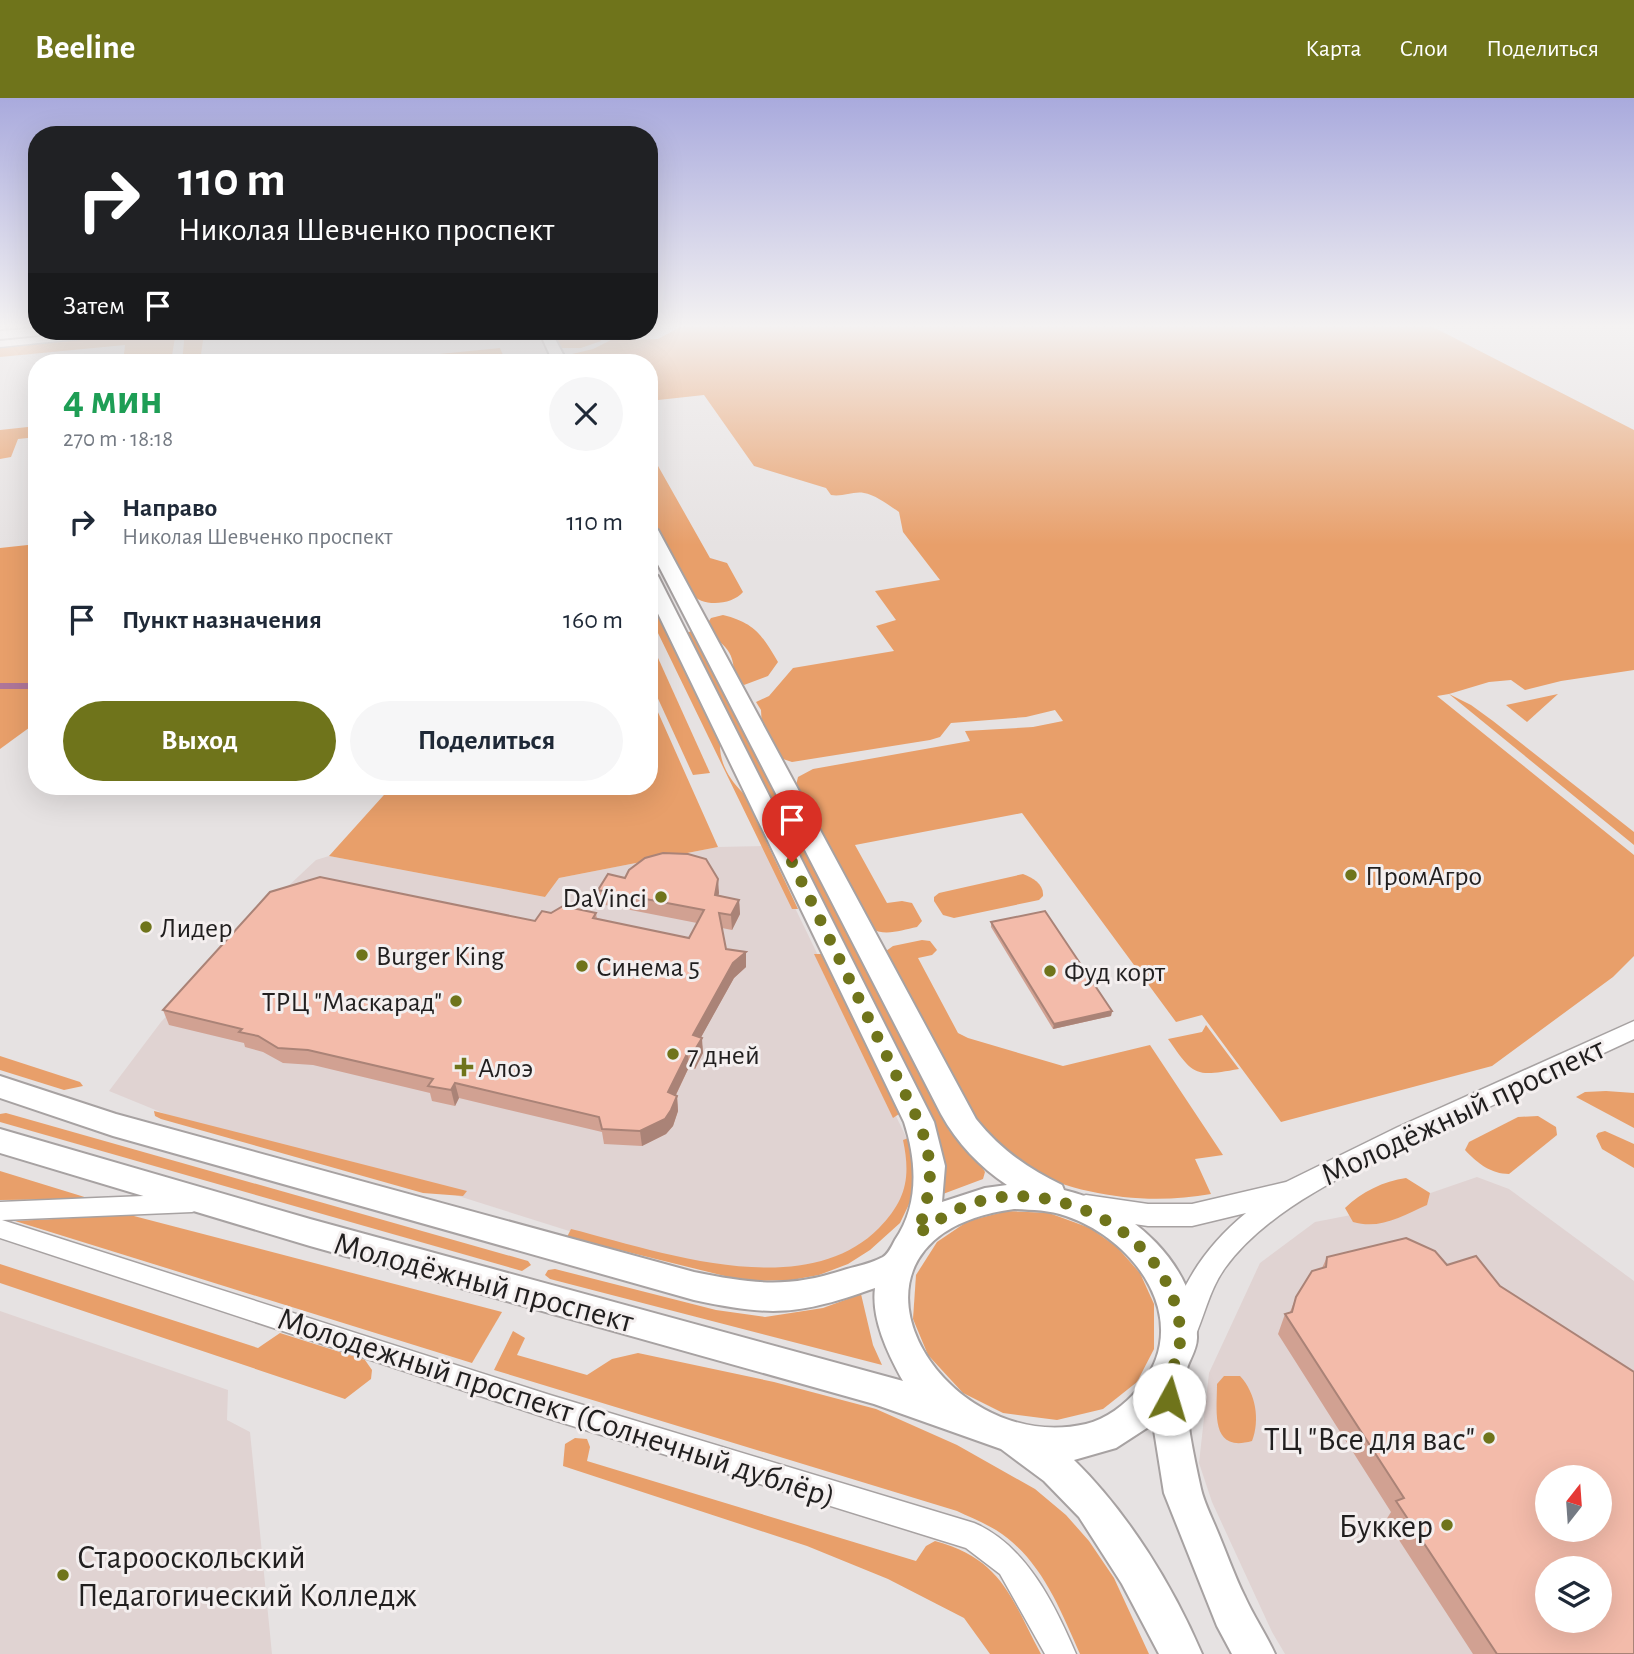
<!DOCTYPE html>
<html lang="ru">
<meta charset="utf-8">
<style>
:root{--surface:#fff;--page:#f6f6f7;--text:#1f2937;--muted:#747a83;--accent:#6f741b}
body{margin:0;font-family:"Alegreya Sans",sans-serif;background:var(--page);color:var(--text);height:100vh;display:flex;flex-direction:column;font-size:26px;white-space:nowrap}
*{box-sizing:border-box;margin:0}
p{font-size:23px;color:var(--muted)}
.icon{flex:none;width:38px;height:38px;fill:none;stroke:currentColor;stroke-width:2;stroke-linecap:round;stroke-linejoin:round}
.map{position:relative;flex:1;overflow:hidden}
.side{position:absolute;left:28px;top:256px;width:630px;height:441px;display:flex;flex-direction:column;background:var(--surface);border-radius:28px;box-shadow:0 7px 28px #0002}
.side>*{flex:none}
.hud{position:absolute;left:28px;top:28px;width:630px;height:214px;border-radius:28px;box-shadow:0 7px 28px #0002;background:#202124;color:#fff;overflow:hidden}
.needle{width:46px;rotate:17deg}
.controls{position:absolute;left:1535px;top:1367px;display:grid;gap:14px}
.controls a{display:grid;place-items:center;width:77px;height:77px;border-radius:50%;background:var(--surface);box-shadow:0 7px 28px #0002;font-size:35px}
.pin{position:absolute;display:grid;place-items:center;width:60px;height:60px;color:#fff;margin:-72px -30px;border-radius:50% 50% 50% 0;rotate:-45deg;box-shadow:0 0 7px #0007}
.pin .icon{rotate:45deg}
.me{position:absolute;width:77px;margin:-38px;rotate:6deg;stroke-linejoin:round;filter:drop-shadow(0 0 5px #0008)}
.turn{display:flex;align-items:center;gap:24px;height:147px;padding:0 35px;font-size:32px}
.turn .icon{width:91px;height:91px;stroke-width:2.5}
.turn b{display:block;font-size:49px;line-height:60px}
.then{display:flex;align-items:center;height:66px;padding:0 35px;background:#0003;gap:14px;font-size:26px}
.round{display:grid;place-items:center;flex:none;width:74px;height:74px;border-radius:37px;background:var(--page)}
.summary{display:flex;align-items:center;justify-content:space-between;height:119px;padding:0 35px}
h1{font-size:42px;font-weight:600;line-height:52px;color:#1e9e55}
.button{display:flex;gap:14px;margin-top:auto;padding:14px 35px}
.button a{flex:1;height:80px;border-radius:42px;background:var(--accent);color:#fff;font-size:28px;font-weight:600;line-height:80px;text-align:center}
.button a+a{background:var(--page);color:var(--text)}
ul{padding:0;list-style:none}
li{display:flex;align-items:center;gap:21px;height:98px;padding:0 35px}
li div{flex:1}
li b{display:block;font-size:26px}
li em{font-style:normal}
header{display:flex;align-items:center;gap:42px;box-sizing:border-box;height:98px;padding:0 35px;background:var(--accent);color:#fff}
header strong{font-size:33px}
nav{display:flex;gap:38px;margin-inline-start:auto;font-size:24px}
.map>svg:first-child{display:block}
</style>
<header>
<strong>Beeline</strong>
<nav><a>Карта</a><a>Слои</a><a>Поделиться</a></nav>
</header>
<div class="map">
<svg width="1634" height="1556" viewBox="0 0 1634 1556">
<rect width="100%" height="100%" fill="#e6e2e2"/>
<g fill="#e0d3d2" fill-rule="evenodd">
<path d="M765,748L910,1047L909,1090L876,1142L841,1162L786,1175L724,1174L585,1138L433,1090L180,1022L109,993L161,924L284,792L316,762L329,758L545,799L559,780L718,749Z"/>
<path d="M1477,1079L1509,1091L1634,1183V1556H1285L1272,1534L1212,1404L1199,1365L1209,1275L1260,1165L1315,1124L1387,1110ZM1547,1379H1600V1432H1547ZM1547,1470H1600V1522H1547Z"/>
<path d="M0,1213L228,1292L227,1322L250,1334L272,1556H0Z"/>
</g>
<g fill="#e89f6a">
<path d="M680,229H1433L1634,332V572L1561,583L1525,592L1511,582L1489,584L1449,596L1471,607L1493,623L1634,734V747L1449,596L1437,598L1634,757V858L1613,879L1492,968L1281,1024L1202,917L1176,924L1022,715L855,747L887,805L902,803L912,805L922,823L917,829C901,832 885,839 870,830L795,691L798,679L813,671L970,643L965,633L1033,629L1063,623L1055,612L1026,619L951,625L940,639L930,642L792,664L783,661L775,654L762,631L761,612L756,604L769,598L793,570L894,553L876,528L896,522L875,493L940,482L903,434L899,414C890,408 874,396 864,395C853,393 843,399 831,397L826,390L754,368L704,297L649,303V264H568L567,261L572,256L593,251L617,239L633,242L658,241Z"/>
<path d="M144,233H176L171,264H123L125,247L0,259V247Z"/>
<path d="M185,233H276L258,234L257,237L203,242L200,264H182Z"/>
<path d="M556,233H595L601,243L581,250H562L556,240Z"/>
<path d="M500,250L506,264H358Z"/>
<path d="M37,328V339L18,341L11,359L0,361V332Z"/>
<path d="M649,352L710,460L727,465L743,494C732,507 702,510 691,495L649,417Z"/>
<path d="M37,446V624L0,651V450Z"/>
<path d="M649,496L720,644C719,665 729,681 744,696L798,811H792L657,533L649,527Z"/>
<path d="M723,517C755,525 762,537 778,564L768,578L744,587L734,576C734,544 715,548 707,526L711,520Z"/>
<path d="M692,533L946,1027C956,1046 977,1057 985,1074L983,1081L943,1096C949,1064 939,1042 927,1013L686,535Z"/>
<path d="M649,540L710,675L693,677L649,581Z"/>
<path d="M649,594L718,749L559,780L545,799L329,758L392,688H649Z"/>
<path d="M1558,596L1527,624L1506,607Z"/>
<path d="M1023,776C1033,780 1044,786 1043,798L1039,802L954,820L943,817L934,803V799L939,795Z"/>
<path d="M922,842L930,843L937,852L932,857L918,860L958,935L968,940L1063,968L1150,947L1223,1057L1195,1061L1211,1096C1150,1107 1082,1099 1026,1071C1004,1060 986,1039 972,1019L886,861V853L893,848Z"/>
<path d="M814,856H821L899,1016L893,1020Z"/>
<path d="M1206,927L1239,971C1194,979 1194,978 1168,941L1202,934Z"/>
<path d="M0,958L80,984L83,988L64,992L0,972Z"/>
<path d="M1606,993L1634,995V1030L1576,999L1585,994Z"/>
<path d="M154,1013L467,1093L463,1098L423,1095L161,1021L155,1018Z"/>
<path d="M6,1015L528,1163L531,1167L522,1173L0,1024V1016Z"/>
<path d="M1538,1018L1556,1029L1557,1037L1509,1076C1491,1076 1477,1065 1465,1052L1469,1044L1518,1019Z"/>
<path d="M1605,1033L1634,1046V1070L1602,1051L1596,1038L1598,1035Z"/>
<path d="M911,1039L919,1073L912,1100L900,1125L870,1152L848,1166L819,1177L792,1182L745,1183L567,1139L571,1131C659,1153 804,1206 879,1130C906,1102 911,1080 903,1042Z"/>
<path d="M0,1073L91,1101L0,1102Z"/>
<path d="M1406,1080L1430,1095L1427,1107C1402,1118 1380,1132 1353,1124L1345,1110C1361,1094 1384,1083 1406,1080Z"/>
<path d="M1007,1113L1049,1115L1090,1130L1117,1149L1140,1175L1154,1206V1251L1137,1284L1103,1311L1057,1322L1003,1315L963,1295L928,1257L913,1221L916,1177L937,1144L968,1123Z"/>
<path d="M130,1117L502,1214L472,1265L15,1123Z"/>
<path d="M0,1166L258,1250L280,1235L365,1262L372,1272L371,1281L345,1301L0,1185Z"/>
<path d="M555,1171L716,1212L765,1219L823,1210L861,1196L873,1247L882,1267L550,1181L545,1177L548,1172Z"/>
<path d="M513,1233L525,1240L517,1257L587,1277L612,1261L638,1255L774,1284L876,1311L957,1347L1035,1391L1066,1417L1089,1443L1114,1480L1149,1556H1080C1059,1509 1041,1461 996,1432C984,1425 970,1419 957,1413L494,1272Z"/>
<path d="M1224,1278H1240C1256,1295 1260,1322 1252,1343C1210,1355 1217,1314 1217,1286Z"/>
<path d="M575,1340L587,1341L590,1349L587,1363L916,1463L926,1448L935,1443C1002,1461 1011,1500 1041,1556H990L964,1520L888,1481L807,1448L563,1368L565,1346Z"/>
</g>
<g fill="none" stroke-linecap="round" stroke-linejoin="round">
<path stroke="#af7699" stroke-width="6" d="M0,588H37"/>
<defs>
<path id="minor" d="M192,1096L200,1099L203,1105L200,1111L192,1114L2,1122L550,1297L974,1425C1026,1447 1055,1507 1076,1556H1045L1000,1476L966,1450L550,1321L0,1140V1104Z"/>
<g id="tertiary">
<path d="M0,229H8L0,232Z"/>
<path d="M95,233H131L125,236L0,249V243Z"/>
<path d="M1634,923V941C1573,969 1512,998 1451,1027C1378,1061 1273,1103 1225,1170C1209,1192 1204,1220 1193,1243L1183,1247L1173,1243L1168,1234C1180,1186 1208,1146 1246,1115L1192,1128H1148L1086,1119L1076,1116L1072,1108L1076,1100L1086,1097L1148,1106H1192L1286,1084L1398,1029Z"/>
</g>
<g id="secondary">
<path d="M37,230V233H49L43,237L0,241V233Z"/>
<path d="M539,233H551L567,264H553Z"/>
<path d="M649,427L658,432L976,1021C1000,1051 1028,1071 1062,1087L1064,1092C1130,1107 1198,1167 1197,1240C1197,1254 1185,1267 1185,1280C1185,1317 1193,1355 1201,1391C1204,1404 1211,1418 1216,1430C1226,1453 1234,1477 1245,1499C1254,1519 1266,1536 1275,1556H1232L1217,1528L1164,1395L1153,1326L1116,1350L1074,1362C1128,1415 1172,1486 1202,1556H1159L1122,1486L1079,1419L1044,1383L1001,1351L874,1306L310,1148L0,1055V1031L310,1121L903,1283C888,1256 871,1221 875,1190C799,1217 773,1219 694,1202L113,1038L0,1000V978L116,1016L694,1174C754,1186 787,1191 847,1171C858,1168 872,1165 883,1159C888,1156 892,1148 895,1142C919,1107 917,1064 904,1024L649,497V473L658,478L934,1024L945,1068L942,1104L985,1090L1007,1087C980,1069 957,1045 941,1016L649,449ZM1014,1111C1031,1112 1049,1112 1066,1118C1137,1142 1195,1225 1138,1291C1125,1307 1106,1321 1086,1326C938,1360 810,1139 1014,1111Z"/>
</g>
</defs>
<use href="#minor" stroke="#a7a2a2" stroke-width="3"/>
<use href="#tertiary" stroke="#a7a2a2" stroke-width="3"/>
<use href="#secondary" stroke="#a7a2a2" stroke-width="4"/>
<use href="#minor" fill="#fff" fill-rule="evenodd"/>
<use href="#tertiary" fill="#fff" fill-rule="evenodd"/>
<use href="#secondary" fill="#fff" fill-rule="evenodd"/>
</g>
<g fill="#d1a192">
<path d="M625,780L718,781V797L739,802L740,816L732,832L722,830L726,851L746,854V869L734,880L701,939L703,955L695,971L689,969L676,997L677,998L678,1013L673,1028L666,1036L642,1048L604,1046L602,1034L459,1000L455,1008L432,1003L430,995L313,967L283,965L263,954L245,949L244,945L169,927L163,912L535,823L596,815L597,821L689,840L697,825L600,806L598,792Z"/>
<path d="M991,824L1112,913L1111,918L1053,931L991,829Z"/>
<path d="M1327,1159L1634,1556H1473L1386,1422L1391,1414L1278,1236L1285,1216L1290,1214L1296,1199L1322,1170Z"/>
</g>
<g fill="#aa8377">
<path d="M718,781L719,795L716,811L715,797Z"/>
<path d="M739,802L740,816L732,832L731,817Z"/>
<path d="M746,854V869L734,880L694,952L693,937L733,865Z"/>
<path d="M1112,913L1111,918L1053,931L1054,926Z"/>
<path d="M702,940L703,955L695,971L693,955Z"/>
<path d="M688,954L689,969L670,1009L668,994Z"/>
<path d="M455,985L459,1000L455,1008L451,992Z"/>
<path d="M677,998L678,1013L673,1028L666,1036L642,1048L640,1033Z"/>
</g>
<g fill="#f3bbaa" stroke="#aa8377" stroke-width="2" fill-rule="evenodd">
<path d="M663,755L688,756L706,761L718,781L715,797L739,802L731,817L719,815L726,851L746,854L733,865L693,937L702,940L693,955L688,954L668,994L677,998L671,1012L665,1021L640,1033L602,1031L599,1019L455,985L451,992L428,988L433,981L308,952L278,950L258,938L239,934L242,931L163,912L270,794L320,779L535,823L542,813L551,815L563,808L596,815L593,820L689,840L704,812L598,792L608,776L625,780L629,772L645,760Z"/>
<path d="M1045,813L1112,913L1054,926L991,824Z"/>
<path d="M1406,1140L1435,1153L1447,1167L1476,1158L1500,1188L1634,1274V1556H1497L1396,1403L1404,1400L1285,1216L1292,1214L1296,1199L1312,1173L1326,1169L1327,1159ZM1547,1379H1600V1432H1547ZM1547,1470H1600V1522H1547Z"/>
</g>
<linearGradient id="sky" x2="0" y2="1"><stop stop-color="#a9aadd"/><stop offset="0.51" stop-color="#f4f2f2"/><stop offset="1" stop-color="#f4f2f2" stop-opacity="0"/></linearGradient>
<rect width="1634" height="447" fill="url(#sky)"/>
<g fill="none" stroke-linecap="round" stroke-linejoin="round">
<path stroke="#6f741b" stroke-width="12" stroke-dasharray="0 21.6" d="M792,764L919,1024C936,1071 931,1089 918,1136C940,1120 961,1107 988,1101C1059,1087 1145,1127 1172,1197C1177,1210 1182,1231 1180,1244C1177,1268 1167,1272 1169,1301"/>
</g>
<g fill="#6f741b" stroke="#f4efef" stroke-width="2.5">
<circle cx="1351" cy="777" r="7"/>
<circle cx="661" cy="799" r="7"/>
<circle cx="146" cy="829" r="7"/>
<circle cx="362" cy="857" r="7"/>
<circle cx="582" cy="868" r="7"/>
<circle cx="1050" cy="873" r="7"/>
<circle cx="456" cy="903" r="7"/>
<circle cx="673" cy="956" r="7"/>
<path d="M460.5 958.5h7v7h7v7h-7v7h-7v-7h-7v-7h7z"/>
<circle cx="1489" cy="1340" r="7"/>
<circle cx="1447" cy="1427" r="7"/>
<circle cx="63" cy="1477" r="7"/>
</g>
<g text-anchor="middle" stroke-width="6" stroke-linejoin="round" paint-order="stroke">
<g font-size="28" fill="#211f1f" stroke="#f4efef" text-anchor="start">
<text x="1365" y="787">ПромАгро</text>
<text x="647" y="809" text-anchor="end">DaVinci</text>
<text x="160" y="839">Лидер</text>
<text x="376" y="867">Burger King</text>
<text x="596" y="878">Синема 5</text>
<text x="1064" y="883">Фуд корт</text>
<text x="442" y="913" text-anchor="end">ТРЦ "Маскарад"</text>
<text x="687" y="966">7 дней</text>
<text x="478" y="979">Алоэ</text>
</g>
<g font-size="33" fill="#211f1f" stroke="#f4efef">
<text transform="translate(1462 1012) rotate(-25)" y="12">Молодёжный проспект</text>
<text transform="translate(484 1183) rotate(15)" y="12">Молодёжный проспект</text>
<text transform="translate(557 1308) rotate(18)" y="12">Молодежный проспект (Солнечный дублёр)</text>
</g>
<g font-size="33" fill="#211f1f" stroke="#f4efef" text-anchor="end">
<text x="1475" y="1352">ТЦ "Все для вас"</text>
<text x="1433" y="1439">Буккер</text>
<text x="77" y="1470" text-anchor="start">Старооскольский<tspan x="77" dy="38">Педагогический Колледж</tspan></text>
</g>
</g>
</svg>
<div class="controls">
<a><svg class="needle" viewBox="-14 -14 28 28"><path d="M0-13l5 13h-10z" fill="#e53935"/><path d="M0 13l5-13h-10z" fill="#747a83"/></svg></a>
<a><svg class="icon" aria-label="layers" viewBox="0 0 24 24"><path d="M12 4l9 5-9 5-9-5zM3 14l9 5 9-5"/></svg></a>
</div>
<div class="pin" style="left:792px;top:764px;background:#d93025"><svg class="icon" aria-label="arrive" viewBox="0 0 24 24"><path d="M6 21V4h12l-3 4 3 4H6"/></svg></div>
<svg class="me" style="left:1169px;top:1301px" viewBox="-20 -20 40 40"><circle r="19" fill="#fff"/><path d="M0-13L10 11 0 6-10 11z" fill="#6f741b"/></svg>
<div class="hud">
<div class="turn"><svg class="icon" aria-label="right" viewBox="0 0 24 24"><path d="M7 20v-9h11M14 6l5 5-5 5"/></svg><div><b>110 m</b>Николая Шевченко проспект</div></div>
<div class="then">Затем<svg class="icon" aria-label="arrive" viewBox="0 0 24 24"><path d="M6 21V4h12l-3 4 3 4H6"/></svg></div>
</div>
<section class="side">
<div class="summary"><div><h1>4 мин</h1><p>270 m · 18:18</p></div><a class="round"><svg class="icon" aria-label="close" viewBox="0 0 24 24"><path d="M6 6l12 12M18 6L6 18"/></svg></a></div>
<ul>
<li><svg class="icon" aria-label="right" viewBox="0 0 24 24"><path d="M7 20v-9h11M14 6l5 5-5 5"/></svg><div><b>Направо</b><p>Николая Шевченко проспект</p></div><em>110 m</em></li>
<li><svg class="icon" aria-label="arrive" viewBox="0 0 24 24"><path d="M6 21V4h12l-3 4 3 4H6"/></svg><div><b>Пункт назначения</b></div><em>160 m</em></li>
</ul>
<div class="button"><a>Выход</a><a>Поделиться</a></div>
</section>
</div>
